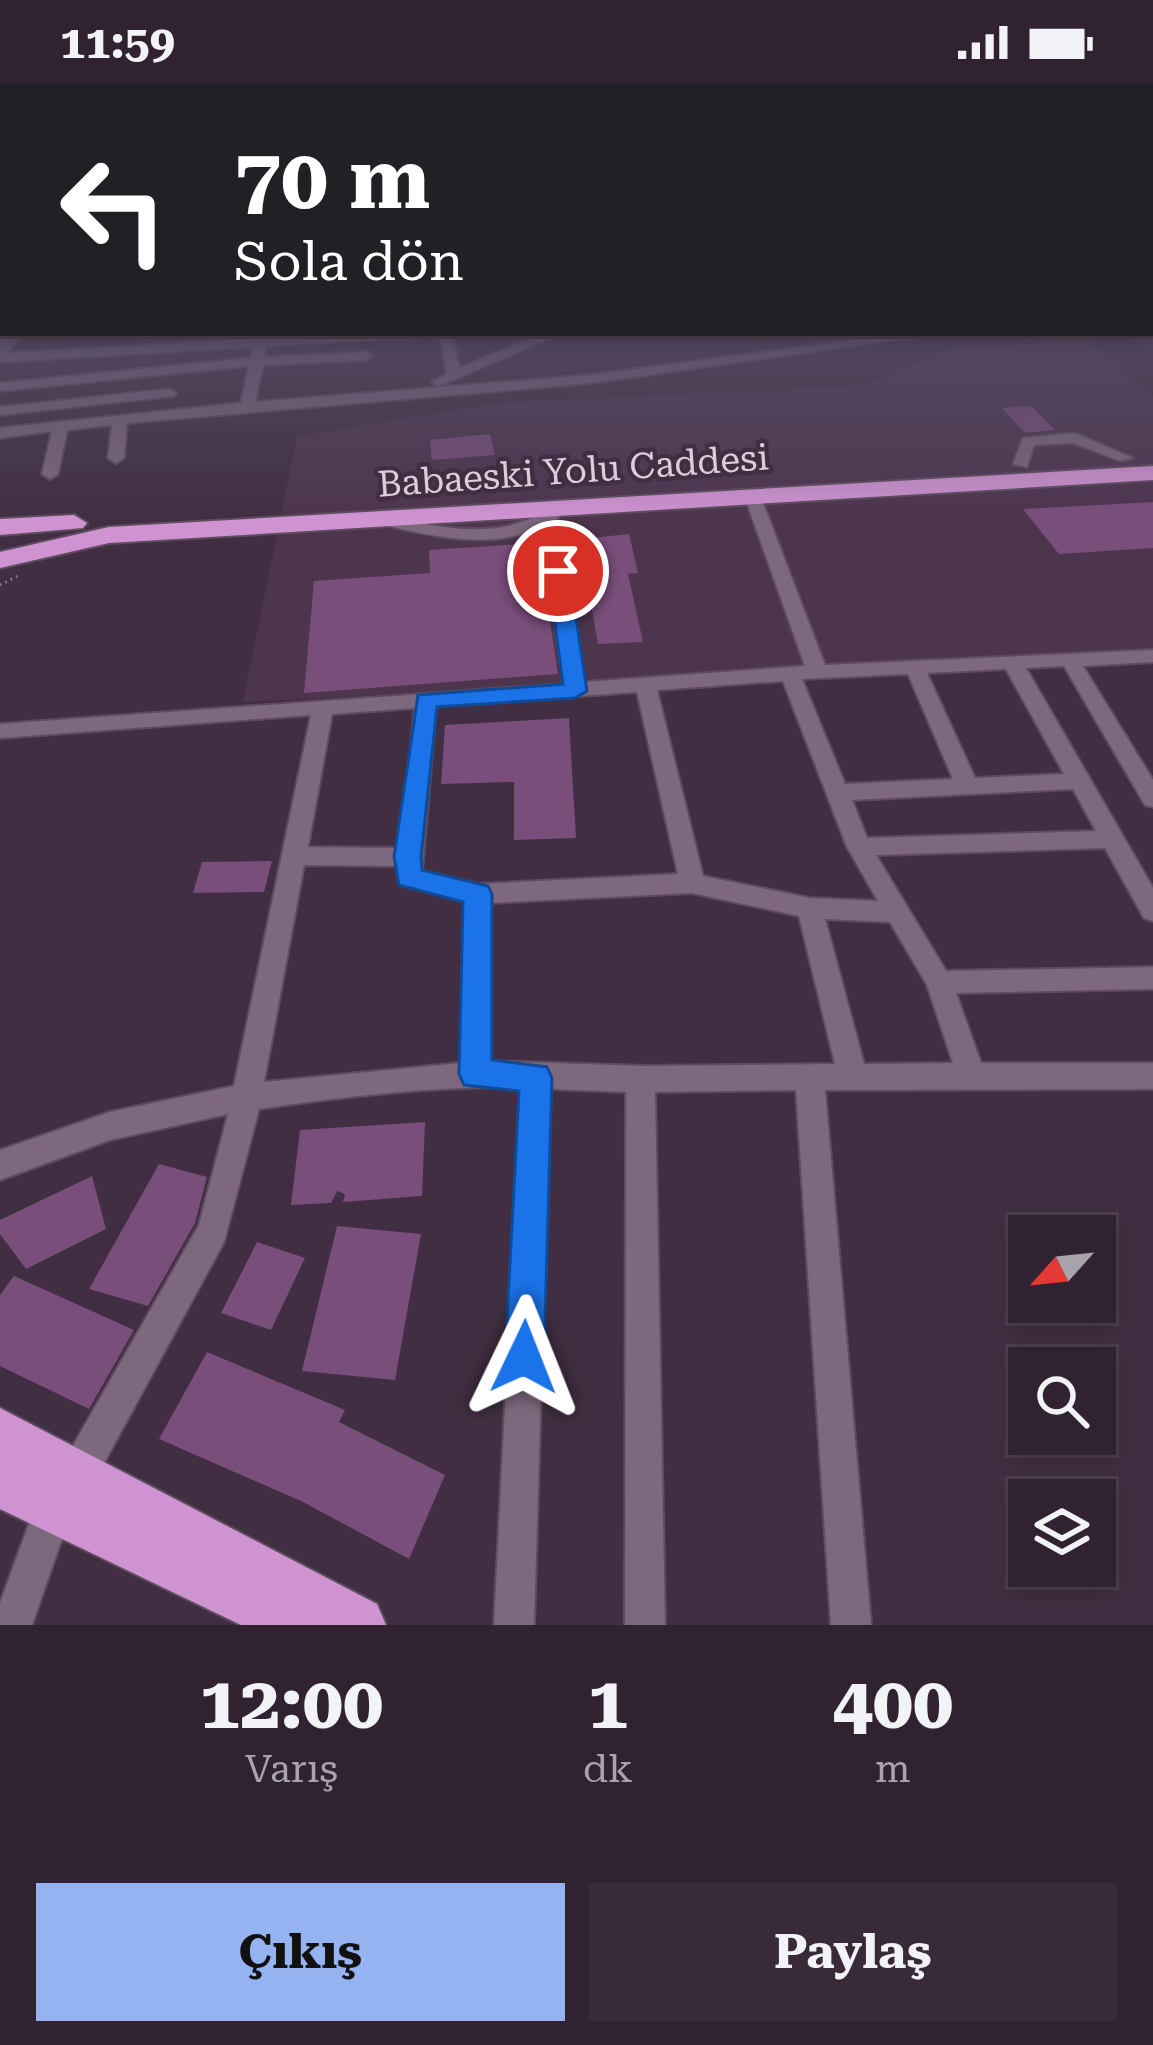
<!DOCTYPE html>
<html lang="tr">
<meta charset="utf-8">
<style>
:root{--surface:#312232;--page:#392a3a;--text:#f1f3f6;--muted:#a8a4ac;--line:#4c3f4d;--accent:#95b2f1}
body{margin:0;font-family:"Roboto Serif",serif;background:var(--page);color:var(--text);height:100vh;display:flex;flex-direction:column;font-size:45px;white-space:nowrap}
*{box-sizing:border-box;margin:0}
p{font-size:39px;color:var(--muted)}
.icon{flex:none;width:66px;height:66px;fill:none;stroke:currentColor;stroke-width:2;stroke-linecap:round;stroke-linejoin:round}
.map{position:relative;height:1541px;overflow:hidden}
.panel{display:flex;flex-direction:column;background:var(--surface);flex:1}
.panel>*{flex:none}
.guide{position:absolute;left:0px;top:0px;width:1155px;height:252px;box-shadow:0 6px 18px #0003,0 0 0 3px var(--line);background:#202124;color:#fff;overflow:hidden}
.needle{width:78px;rotate:243deg}
.fabs{position:absolute;left:1008px;top:1131px;display:grid;gap:24px}
.fabs a{display:grid;place-items:center;width:108px;height:108px;border-radius:0px;background:var(--surface);box-shadow:0 6px 18px #0003,0 0 0 3px var(--line);font-size:60px}
.pin{position:absolute;display:grid;place-items:center;width:102px;height:102px;color:#fff;margin:-51px;border:6px solid #fff;border-radius:50%;box-shadow:0 3px 12px #0007}
.me{position:absolute;width:132px;margin:-66px;rotate:2deg;stroke-linejoin:round;filter:drop-shadow(0 0 9px #0008)}
.turn{display:flex;align-items:center;gap:42px;height:252px;padding:0 36px;font-size:54px}
.turn .icon{width:156px;height:156px;stroke-width:2.5}
.turn b{display:block;font-size:84px;line-height:102px}
.eta{display:flex;justify-content:space-evenly;align-items:center;height:204px;text-align:center}
.eta b{font-size:72px;font-weight:700;line-height:84px}
.button{display:flex;gap:24px;margin-top:auto;padding:24px 36px}
.button a{flex:1;height:138px;border-radius:0px;background:var(--accent);color:#111;font-size:48px;font-weight:700;line-height:138px;text-align:center}
.button a+a{background:var(--page);color:var(--text)}
.status{display:flex;justify-content:space-between;align-items:center;height:84px;padding:0 60px;background:var(--surface);direction:ltr}
.status svg{height:33px;fill:currentColor}
.map>svg:first-child{display:block}
</style>
<div class="status"><b>11:59</b><svg viewBox="0 0 49 12"><path d="M0 12V9h3v3zM5 12V6h3v6zM10 12V3h3v9zM15 12V0h3v12zM26 1h20v11H26zM47 4h2v5h-2z"/></svg></div>
<div class="map">
<svg width="1153" height="1541" viewBox="0 0 1153 1541">
<rect width="100%" height="100%" fill="#412e42"/>
<path fill="#4e354e" d="M1088,257L1153,313V572L243,618L297,352L500,319L862,302L956,264Z"/>
<path fill="#583459" d="M1153,378V382L138,446Z"/>
<g fill="#794e7b">
<path d="M1031,322L1055,346L1025,349L1002,324Z"/>
<path d="M490,350L495,371L432,376L430,356Z"/>
<path d="M1153,418V464L1059,470L1023,425Z"/>
<path d="M629,450L638,489L628,490L643,558L598,560L586,492L570,493L563,457Z"/>
<path d="M538,459L558,590L304,609L314,497L430,489L429,466Z"/>
<path d="M569,634L576,754L514,756V698L441,700L445,641Z"/>
<path d="M272,777L264,808L193,809L202,778Z"/>
<path d="M425,1038L422,1112L343,1118L345,1110L337,1107L331,1119L291,1121L300,1046Z"/>
<path d="M159,1080L207,1093L195,1139L148,1222L89,1205Z"/>
<path d="M92,1092L106,1145L26,1185L0,1150V1136Z"/>
<path d="M337,1142L421,1150L395,1296L302,1287Z"/>
<path d="M257,1158L305,1174L271,1246L221,1229Z"/>
<path d="M14,1192L134,1246L89,1325L0,1282V1211Z"/>
<path d="M207,1268L345,1326L339,1338L445,1391L409,1475L303,1418L159,1355Z"/>
</g>
<g fill="none" stroke-linecap="round" stroke-linejoin="round">
<defs>
<g id="minor">
<rect x="1152" y="220" width="1" height="8"/>
<rect x="0" y="225" width="3" height="8"/>
<path d="M9,249H21L8,269L355,249H426L420,253L266,262L264,273L366,268L373,272L366,276L263,281L255,318L591,291L908,249H943L591,299L127,339L124,374L116,379L108,374L112,341L67,346L58,390L50,395L42,390L52,347L0,354V344L241,319L249,282L0,307V299L251,274L253,263L0,278V262Z"/>
<path d="M440,249H452L459,284L544,249H561L439,302L432,298L447,290Z"/>
<path d="M169,305L176,309L174,312L0,331V323Z"/>
<path d="M1075,349L1133,374L1120,377L1073,359L1034,361L1027,383L1013,380L1023,354Z"/>
<path d="M752,406L760,411L825,581L1153,566V578L1083,582L1153,696V723L1145,721L1064,582L1026,584L1153,804V837L1144,834L1105,764L876,771L946,887L1153,883V905L956,909L981,979H1153V1005L825,1006L871,1541H831L796,1006L655,1008L665,1541H625L626,1008L550,1005L534,1541H494L521,1003C434,1002 345,1012 259,1025L224,1158L60,1460L32,1541H0V1519L30,1437L199,1141L228,1030L110,1056L0,1096V1066L110,1028L234,1002L311,631L0,654V640L564,600L540,444C488,467 425,451 372,438V430L378,429C436,444 507,461 556,418H568V426L555,437L584,598L805,582L744,411ZM1006,585L1064,690L975,694L927,589ZM908,590L953,695L845,700L802,595ZM783,597L847,763L878,817L810,814L703,792L657,606ZM637,608L678,790L478,800L422,787L436,622ZM415,624L400,764L308,763L332,630ZM1073,705L1096,747L867,754L852,716ZM304,781L398,782L400,800L465,817L461,979L264,998ZM692,809L799,832L835,980L644,982L489,977L490,819ZM825,835L890,838L927,901L953,979L864,980Z"/>
</g>
<g id="highway">
<path d="M1153,382V396L109,459L0,484V468L109,443Z"/>
<path d="M74,431L87,439L83,444L0,451V435Z"/>
<path d="M0,1324L377,1520L386,1541H241L0,1425Z"/>
</g>
</defs>
<use href="#minor" stroke="#5d4c5e" stroke-width="4"/>
<use href="#highway" stroke="#5d4c5e" stroke-width="4"/>
<path stroke="#8f7f90" stroke-width="3" stroke-dasharray="1.5 4.5" stroke-linecap="butt" d="M0,501L20,491"/>
<use href="#minor" fill="#7e687e" fill-rule="evenodd"/>
<use href="#highway" fill="#cf93d1" fill-rule="evenodd"/>
</g>
<linearGradient id="sky" x2="0" y2="1"><stop stop-color="#241924"/><stop offset="0.5" stop-color="#544c65"/><stop offset="1" stop-color="#544c65" stop-opacity="0"/></linearGradient>
<rect width="1153" height="435" fill="url(#sky)"/>
<path fill="#1a73e8" stroke="#114b97" stroke-width="3" d="M558,481L569,487L587,607L575,614L437,623L421,773L422,786L488,802L492,810V976L547,983L552,994L544,1273L538,1287L524,1293L510,1287L505,1273L519,1007L464,1001L459,990L463,818L399,801L394,773L418,611L563,600L548,487Z"/>
<g text-anchor="middle" stroke-width="9" stroke-linejoin="round" paint-order="stroke">
<g font-size="36" fill="#dbcedb" stroke="#412e42">
<text transform="translate(573 386) rotate(-4)" y="13">Babaeski Yolu Caddesi</text>
</g>
</g>
</svg>
<div class="fabs">
<a><svg class="needle" viewBox="-14 -14 28 28"><path d="M0-13l5 13h-10z" fill="#e53935"/><path d="M0 13l5-13h-10z" fill="#a8a4ac"/></svg></a>
<a><svg class="icon" aria-label="search" viewBox="0 0 24 24"><circle cx="10" cy="10" r="6"/><path d="M15 15l6 6"/></svg></a>
<a><svg class="icon" aria-label="layers" viewBox="0 0 24 24"><path d="M12 4l9 5-9 5-9-5zM3 14l9 5 9-5"/></svg></a>
</div>
<div class="pin" style="left:558px;top:487px;background:#d93025"><svg class="icon" aria-label="arrive" viewBox="0 0 24 24"><path d="M6 21V4h12l-3 4 3 4H6"/></svg></div>
<svg class="me" style="left:524px;top:1273px" viewBox="-20 -20 40 40"><path d="M0-17L14 15 0 8-14 15z" fill="#1a73e8" stroke="#fff" stroke-width="4"/></svg>
<div class="guide">
<div class="turn"><svg class="icon" aria-label="left" viewBox="0 0 24 24"><path d="M17 20v-9H6M10 6l-5 5 5 5"/></svg><div><b>70 m</b>Sola dön</div></div>
</div>
</div>
<section class="panel">
<div class="eta">
<div><b>12:00</b><p>Varış</p></div>
<div><b>1</b><p>dk</p></div>
<div><b>400</b><p>m</p></div>
</div>
<div class="button"><a>Çıkış</a><a>Paylaş</a></div>
</section>
